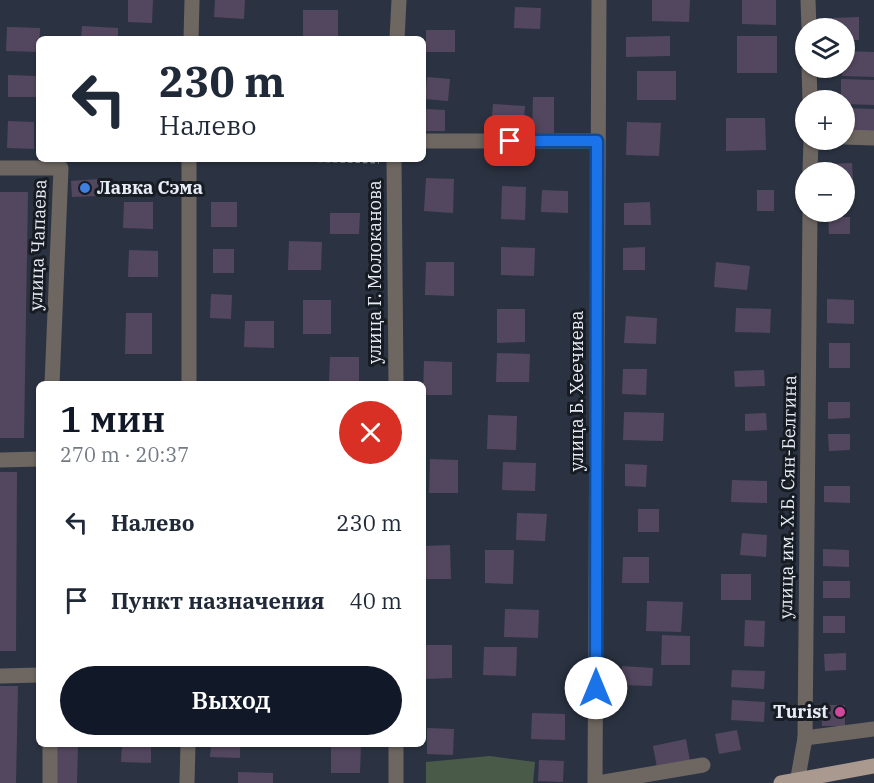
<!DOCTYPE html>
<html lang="ru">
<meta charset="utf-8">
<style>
:root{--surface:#fff;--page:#f2f2f3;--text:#1f2937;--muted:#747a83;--accent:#111827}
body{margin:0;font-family:"IBM Plex Serif",serif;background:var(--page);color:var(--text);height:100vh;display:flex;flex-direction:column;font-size:22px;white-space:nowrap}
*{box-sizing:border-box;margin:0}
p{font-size:20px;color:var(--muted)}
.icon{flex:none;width:33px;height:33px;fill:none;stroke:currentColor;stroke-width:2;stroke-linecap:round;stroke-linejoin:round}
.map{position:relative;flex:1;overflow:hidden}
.sheet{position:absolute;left:36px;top:381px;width:390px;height:366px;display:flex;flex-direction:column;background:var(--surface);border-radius:9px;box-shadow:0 2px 4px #0004}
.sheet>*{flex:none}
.hud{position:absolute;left:36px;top:36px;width:390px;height:126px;border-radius:9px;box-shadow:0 2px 4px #0004;background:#fff;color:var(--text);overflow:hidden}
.buttons{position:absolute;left:795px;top:18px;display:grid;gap:12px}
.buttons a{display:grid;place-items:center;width:60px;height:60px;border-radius:50%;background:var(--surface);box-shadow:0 2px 4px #0004;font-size:30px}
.pin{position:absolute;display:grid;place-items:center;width:51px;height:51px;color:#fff;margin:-26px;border-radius:12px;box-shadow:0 3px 9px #0006}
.me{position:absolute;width:66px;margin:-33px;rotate:0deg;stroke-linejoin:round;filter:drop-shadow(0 0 4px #0008)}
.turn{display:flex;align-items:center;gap:21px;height:126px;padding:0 24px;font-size:27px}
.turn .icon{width:78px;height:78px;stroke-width:2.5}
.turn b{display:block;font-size:42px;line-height:51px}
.round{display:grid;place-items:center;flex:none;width:63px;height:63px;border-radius:32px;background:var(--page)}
.overview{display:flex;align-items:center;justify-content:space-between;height:102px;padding:0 24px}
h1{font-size:36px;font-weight:600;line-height:45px;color:var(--accent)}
.button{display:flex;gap:12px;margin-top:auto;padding:12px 24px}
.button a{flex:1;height:69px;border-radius:36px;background:var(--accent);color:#fff;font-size:24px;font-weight:600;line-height:69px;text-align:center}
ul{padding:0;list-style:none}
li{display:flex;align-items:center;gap:18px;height:78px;padding:0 24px}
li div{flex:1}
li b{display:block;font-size:22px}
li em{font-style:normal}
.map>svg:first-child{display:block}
</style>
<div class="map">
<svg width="874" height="783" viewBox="0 0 874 783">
<rect width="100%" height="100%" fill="#2b3342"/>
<path fill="#4a5a49" d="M490,756L535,762L533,783H426V762Z"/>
<g fill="#53475f">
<path d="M128,0H153L152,23L128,22Z"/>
<path d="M215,0H245L244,19L214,17Z"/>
<path d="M652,0H690L689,22L652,21Z"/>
<path d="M742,0H776V25L742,24Z"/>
<path d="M515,7L541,8L540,29L514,28Z"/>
<rect x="303" y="10" width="35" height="29"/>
<path d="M859,17V40H844V28H831V18Z"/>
<path d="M82,26L118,28V39H81Z"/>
<path d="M7,27L40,28L39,52L6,51Z"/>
<rect x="426" y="30" width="29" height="22"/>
<path d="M670,36V56L626,57V37Z"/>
<rect x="737" y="36" width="40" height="37"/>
<path d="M844,51L874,52V77L842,76Z"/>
<rect x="637" y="71" width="39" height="29"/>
<path d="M8,75L37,76L36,97H8Z"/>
<path d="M427,77L450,79L448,101L425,99Z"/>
<path d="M841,79L874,80V105L844,104V100H841Z"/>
<path d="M533,97H554V133H532Z"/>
<path d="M493,104L525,106L523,131L491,129Z"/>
<path d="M844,108L874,109V133H844Z"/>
<path d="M426,109L445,110V131H426Z"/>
<path d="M726,118H765L766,150L726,151Z"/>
<path d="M8,121L34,122V149L7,148Z"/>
<path d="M627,122L661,123L659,156L626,155Z"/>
<path d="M852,163L853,180H844V172H831V164Z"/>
<path d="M426,178L454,179L453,213L424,211Z"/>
<path d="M98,179L99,196L72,197L71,181Z"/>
<path d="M502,186L526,187L525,220L501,219Z"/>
<path d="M542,190L568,191V213L541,212Z"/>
<rect x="757" y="190" width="17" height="21"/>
<path d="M0,192H28L24,438H0Z"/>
<path d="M124,202H153V229L123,228Z"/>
<rect x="211" y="202" width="26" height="25"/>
<path d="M650,202L651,225H624V203Z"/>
<path d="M330,213H360L359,234H330Z"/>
<path d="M828,217H850V234H829Z"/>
<path d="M289,241L322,242L321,270H288Z"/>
<path d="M501,247L535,248L534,276L501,275Z"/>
<path d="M645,247V270H623V248Z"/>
<rect x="213" y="249" width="21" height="24"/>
<path d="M129,250L158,251V277H128Z"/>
<path d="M426,262H454V296L425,295Z"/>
<path d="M716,262L750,266L747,290L714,287Z"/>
<path d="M211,294L232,295L231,319L210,318Z"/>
<path d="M827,299L854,300V324L827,323Z"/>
<rect x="303" y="300" width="28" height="34"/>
<path d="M736,308L771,309L770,333L735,332Z"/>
<path d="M497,309H525V342L497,343Z"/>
<path d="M126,313H152V354H125Z"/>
<path d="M626,316L657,318L656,344L624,343Z"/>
<path d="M245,321H274V348L244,347Z"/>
<rect x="829" y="343" width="21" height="25"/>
<path d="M497,353L530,354L529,382H496Z"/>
<path d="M330,357H359V383H329Z"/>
<path d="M424,361L452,362V395H423Z"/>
<path d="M623,369H647L646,395L622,394Z"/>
<path d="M764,370L765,386L735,387L734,371Z"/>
<path d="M828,402H850V418L828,419Z"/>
<path d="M624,412L664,413L663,441L623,440Z"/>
<path d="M766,413L767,430L745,431V414Z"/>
<path d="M488,415L517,416L516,450L487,449Z"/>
<path d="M828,434H850V450L829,451Z"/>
<path d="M430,459L458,460V493H429Z"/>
<path d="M503,462L536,463L535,491L502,490Z"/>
<path d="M625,464L647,465L646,487L625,486Z"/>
<path d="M0,472H17L16,651H0Z"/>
<path d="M732,480L767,481V503L731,502Z"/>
<path d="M824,486H850V503L824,502Z"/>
<rect x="638" y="509" width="21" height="23"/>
<path d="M517,513L547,514L545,541L516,540Z"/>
<path d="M742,533L767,535L766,557L740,555Z"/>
<path d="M450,545L451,579H423V546Z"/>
<path d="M823,549L849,550V567L823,566Z"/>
<path d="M485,550H514L513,584L485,583Z"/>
<path d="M623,557H649V583H622Z"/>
<rect x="721" y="574" width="30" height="26"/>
<rect x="823" y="581" width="27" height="17"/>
<path d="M647,601L683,602L681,632L646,631Z"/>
<path d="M505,609L539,610L538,638L504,637Z"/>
<rect x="823" y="616" width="22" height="17"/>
<path d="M745,620L765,621L764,647L744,646Z"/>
<path d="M662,635L690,636V665H661Z"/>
<path d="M424,645H452V678L424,679Z"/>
<path d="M484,647H517L516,676L483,675Z"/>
<path d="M846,653V670L825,671L824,654Z"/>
<path d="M622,666L653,668L652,686L621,685Z"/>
<path d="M732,670L765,671L764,689L731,687Z"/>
<path d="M0,686H18L16,783H0Z"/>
<path d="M732,700L765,702L764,722L731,720Z"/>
<rect x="822" y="705" width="23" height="21"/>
<path d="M532,713L565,714V740L531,739Z"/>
<path d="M427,728L454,729L453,755L427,754Z"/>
<path d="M737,730L741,750L719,754L715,734Z"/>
<path d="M686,739L690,761L657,768L653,746Z"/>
<path d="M57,744H78L77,783H56Z"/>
<path d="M122,744H151V763L121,762Z"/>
<path d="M211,744H240V758L210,757Z"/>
<path d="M331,746H361L360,773H331Z"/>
<path d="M539,760L564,761L563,782L538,781Z"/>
<path d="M238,772L273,773V783H238Z"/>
</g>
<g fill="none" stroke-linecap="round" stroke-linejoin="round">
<path stroke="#8f95a2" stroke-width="3" stroke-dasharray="4.5 3" stroke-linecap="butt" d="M243,159L379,162"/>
<g stroke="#6e6761" stroke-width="15">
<path d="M808,0L809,28"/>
<path d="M191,39L192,0"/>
<path d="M397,39L399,0"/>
<path d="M809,68L810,100"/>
<path d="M844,137L874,138"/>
<path d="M423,141H597"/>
<path d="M394,159L396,384"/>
<path d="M0,168H61L52,384"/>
<path d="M810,172L811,140"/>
<path d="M189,384V159"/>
<path d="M0,460L39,459"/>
<path d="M0,676L39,675"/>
<path d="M805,738L874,729"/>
<path d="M50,744V783"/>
<path d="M187,783L188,744"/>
<path d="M396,783V744"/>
<path d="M595,783L599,0"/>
<path d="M598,783L703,765"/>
<path d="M797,783L805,738L810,212"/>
</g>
<path stroke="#a9998e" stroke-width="15" d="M781,783L874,766"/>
</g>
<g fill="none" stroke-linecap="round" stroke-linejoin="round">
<defs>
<path id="route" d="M510,141H597L596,688"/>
</defs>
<use href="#route" stroke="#114b97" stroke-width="15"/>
<use href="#route" stroke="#1a73e8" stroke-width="10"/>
</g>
<circle fill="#3f7fe0" stroke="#171b22" stroke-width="2" cx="85" cy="188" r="6"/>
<circle fill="#d1479c" stroke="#171b22" stroke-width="2" cx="840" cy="712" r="6"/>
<g text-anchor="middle" stroke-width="6" stroke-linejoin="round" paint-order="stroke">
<g font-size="18" font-weight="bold" fill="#e7ecf6" stroke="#171b22" text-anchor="start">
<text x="97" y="194">Лавка Сэма</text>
<text x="828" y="718" text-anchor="end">Turist</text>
</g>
<g font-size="18" fill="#e7ecf6" stroke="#171b22">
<text transform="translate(38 245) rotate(-88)" y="6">улица Чапаева</text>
<text transform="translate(375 272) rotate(-90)" y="6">улица Г. Молоканова</text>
<text transform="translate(577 391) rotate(-90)" y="6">улица Б. Хеечиева</text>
<text transform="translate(788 497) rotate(-89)" y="6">улица им. Х.Б. Сян-Белгина</text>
</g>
</g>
</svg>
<div class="buttons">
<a><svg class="icon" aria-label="layers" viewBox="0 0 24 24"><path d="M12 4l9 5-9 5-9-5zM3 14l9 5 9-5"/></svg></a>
<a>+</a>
<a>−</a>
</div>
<div class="pin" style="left:510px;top:141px;background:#d93025"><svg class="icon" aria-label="arrive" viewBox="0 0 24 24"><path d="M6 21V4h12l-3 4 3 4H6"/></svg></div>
<svg class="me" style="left:596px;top:688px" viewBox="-20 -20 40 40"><circle r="19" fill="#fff"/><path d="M0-13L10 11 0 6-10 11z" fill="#1a73e8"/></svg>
<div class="hud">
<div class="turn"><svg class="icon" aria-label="left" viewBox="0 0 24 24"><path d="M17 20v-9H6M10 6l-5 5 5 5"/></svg><div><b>230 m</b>Налево</div></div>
</div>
<section class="sheet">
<div class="overview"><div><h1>1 мин</h1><p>270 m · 20:37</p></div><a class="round" style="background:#d93025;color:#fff"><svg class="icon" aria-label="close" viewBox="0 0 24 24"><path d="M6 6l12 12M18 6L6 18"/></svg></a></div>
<ul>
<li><svg class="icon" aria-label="left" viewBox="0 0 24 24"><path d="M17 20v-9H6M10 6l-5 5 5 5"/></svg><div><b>Налево</b></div><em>230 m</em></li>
<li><svg class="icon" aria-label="arrive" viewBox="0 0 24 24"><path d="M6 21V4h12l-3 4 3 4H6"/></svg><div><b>Пункт назначения</b></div><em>40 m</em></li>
</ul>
<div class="button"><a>Выход</a></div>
</section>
</div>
